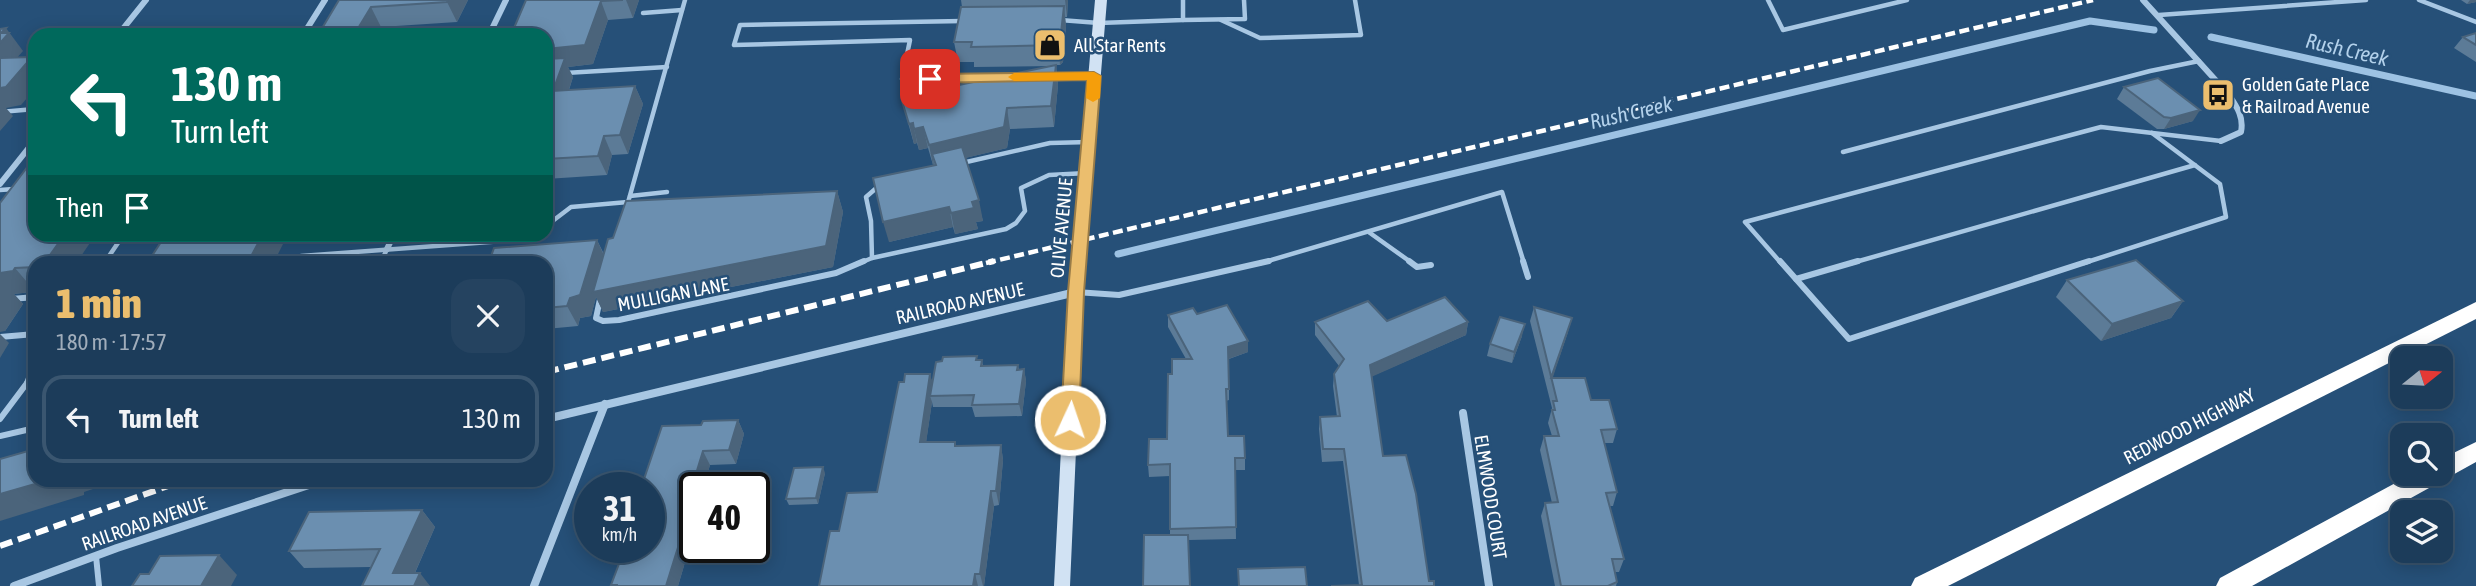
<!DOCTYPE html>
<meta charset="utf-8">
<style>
:root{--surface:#1c3c5a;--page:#254360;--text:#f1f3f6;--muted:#a0adbb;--line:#3a5670;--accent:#ebbe6e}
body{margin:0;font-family:"Asap Condensed",sans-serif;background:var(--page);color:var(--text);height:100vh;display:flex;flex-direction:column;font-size:26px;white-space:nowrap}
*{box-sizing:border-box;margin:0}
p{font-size:23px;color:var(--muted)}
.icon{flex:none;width:38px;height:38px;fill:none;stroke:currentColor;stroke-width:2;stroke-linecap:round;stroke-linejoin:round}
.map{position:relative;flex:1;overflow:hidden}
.panel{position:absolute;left:28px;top:256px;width:525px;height:231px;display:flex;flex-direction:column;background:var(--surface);border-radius:21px;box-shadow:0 4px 18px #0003,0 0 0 2px var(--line)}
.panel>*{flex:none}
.top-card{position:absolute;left:28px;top:28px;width:525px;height:214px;border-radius:21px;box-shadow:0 4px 18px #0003,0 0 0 2px var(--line);background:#00695c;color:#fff;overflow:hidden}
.needle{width:46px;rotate:72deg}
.controls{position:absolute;left:2390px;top:346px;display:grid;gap:14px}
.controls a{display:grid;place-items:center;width:63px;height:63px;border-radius:14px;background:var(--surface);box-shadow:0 4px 18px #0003,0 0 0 2px var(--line);font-size:35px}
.speed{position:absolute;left:574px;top:472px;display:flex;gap:14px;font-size:35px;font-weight:700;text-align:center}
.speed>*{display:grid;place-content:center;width:91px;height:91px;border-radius:50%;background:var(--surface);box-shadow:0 4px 18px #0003,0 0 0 2px var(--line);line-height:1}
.speed small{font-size:18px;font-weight:400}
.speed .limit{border:4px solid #111;border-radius:10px;background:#fff;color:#111}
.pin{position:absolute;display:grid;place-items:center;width:60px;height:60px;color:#fff;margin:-30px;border-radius:14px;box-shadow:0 4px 10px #0006}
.me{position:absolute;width:77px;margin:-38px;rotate:3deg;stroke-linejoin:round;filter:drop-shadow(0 0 5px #0008)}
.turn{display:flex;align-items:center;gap:24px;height:147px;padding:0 28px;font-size:32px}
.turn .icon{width:91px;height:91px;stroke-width:2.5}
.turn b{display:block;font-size:49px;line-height:60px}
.then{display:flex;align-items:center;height:66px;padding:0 28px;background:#0003;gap:14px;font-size:26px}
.round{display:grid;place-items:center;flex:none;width:74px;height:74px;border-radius:21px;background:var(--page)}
.summary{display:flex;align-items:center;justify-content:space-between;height:119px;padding:0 28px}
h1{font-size:42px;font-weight:800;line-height:52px;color:var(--accent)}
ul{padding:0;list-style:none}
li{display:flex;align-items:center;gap:21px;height:88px;margin:0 14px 10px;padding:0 14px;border:4px solid var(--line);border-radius:21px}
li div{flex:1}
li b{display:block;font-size:26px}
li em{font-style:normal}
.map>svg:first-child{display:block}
</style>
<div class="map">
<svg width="2476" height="586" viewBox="0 0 2476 586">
<rect width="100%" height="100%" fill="#265078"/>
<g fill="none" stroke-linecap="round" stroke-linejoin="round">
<g stroke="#9dc2e3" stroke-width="7">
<path d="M2211,37L2476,96"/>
<path d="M1118,254L2090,21L2154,30"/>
</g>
<g stroke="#a8c7e3" stroke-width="4.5">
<path d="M1768,0L1783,30L1907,0"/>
<path d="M2419,0L2476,22"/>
<path d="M643,13L682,10"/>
<path d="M2159,15L2366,0"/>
<path d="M1060,20L1099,23L1183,20V0"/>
<path d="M1183,20L1245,19L1244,0"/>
<path d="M1221,20L1260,38L1361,35L1355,0"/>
<path d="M963,21L740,25L734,45L910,40L902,79L1001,77"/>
<path d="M565,73L667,67"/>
<path d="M1052,77L1094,76"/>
<path d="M0,112L35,109"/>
<path d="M1843,152L2150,71L2199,61"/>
<path d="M962,163L1050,143L1089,142"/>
<path d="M881,184L866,197L871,221L872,258L1006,229L1016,223L1025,211L1021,188L1049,175L1087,173"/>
<path d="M0,190L14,189"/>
<path d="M630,196L667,192"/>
<path d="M627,206L685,0"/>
<path d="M546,226L571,207L628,202"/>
<path d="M1370,233L1412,263"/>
<path d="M173,247L180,234"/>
<path d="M301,256L530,239L536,234"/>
<path d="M105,262L124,234"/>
<path d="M381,262L387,249"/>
<path d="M860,263L872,258"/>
<path d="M1261,263L1502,192L1524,263"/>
<path d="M1781,263L1745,222L2101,127L2221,141"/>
<path d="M1852,263L2195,165"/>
<path d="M2084,263L2226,217L2220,184L2152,133"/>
</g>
<g stroke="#a8c7e3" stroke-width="6">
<path d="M1409,261L1417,267L1431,265"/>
<path d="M1523,261L1528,277"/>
<path d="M1780,261L1849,339L2089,261"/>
<path d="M1796,279L1858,261"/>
<path d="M1076,292L1119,295L1269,261"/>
<path d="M600,299L596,318L603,321L619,320L836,273L864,261"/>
<path d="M0,300L35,297"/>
<path d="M0,337L35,334"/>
<path d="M27,383L35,363"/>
<path d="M0,419L27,383L35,381"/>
<path d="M0,436L35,428"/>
<path d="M96,556L99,586"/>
</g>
<g stroke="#a8c7e3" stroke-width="6">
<path d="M2143,0L2229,95C2237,107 2244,117 2241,132L2221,141"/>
<path d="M118,35L146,0"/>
<path d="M303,35L325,0"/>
<path d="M489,35L506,0"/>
<path d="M0,184L35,140"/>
<path d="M387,249L394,234"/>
</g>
<g stroke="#a8c7e3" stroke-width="8">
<path d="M1463,413L1489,586"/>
<path d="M546,419L1076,292"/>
<path d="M14,586L117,548L324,480"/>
<path d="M534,586L605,404"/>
</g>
<path fill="#d1e2f3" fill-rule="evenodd" d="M1095,0H1107L1083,292L1070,586H1054L1069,292Z"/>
<g fill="#fff" fill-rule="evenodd">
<path d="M2476,302V319L1948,586H1911L1915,578Z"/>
<path d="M2476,442V462L2252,586H2216L2220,578L2412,474H2441V459Z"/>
</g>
<path stroke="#fff" stroke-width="4.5" stroke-dasharray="10 4.5" stroke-linecap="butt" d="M986,263L2093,0"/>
<g stroke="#fff" stroke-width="6" stroke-dasharray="13 6" stroke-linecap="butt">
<path d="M546,372L994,261"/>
<path d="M0,546L185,480"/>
</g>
</g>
<g fill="#5c7b97">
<path d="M339,0H468L457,22L381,27L377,35H318Z"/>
<path d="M526,0H639L633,18L608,20L593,64L568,67L573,77L569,90L635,86L643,104L628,154L612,155L607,175L546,179V35Z"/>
<path d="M961,0H1068L1067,17H1065L1066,26L1063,62L1060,65H1056L1058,85L1054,127L1010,129L1007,148L965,158L983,221L976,222L978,229L955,234L953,227L889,242L933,165L928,148L919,150L917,143L914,144L902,101L1054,66L974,67V62H958L954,42L962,7Z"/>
<path d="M2461,0H2476V2L2467,4Z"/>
<path d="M2476,33V62L2454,48L2463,37Z"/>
<path d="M2124,87L2193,121L2164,129H2157L2117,99Z"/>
<path d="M837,191L843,212L833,267L603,312L596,297L591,316L580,318L578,326L546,329V262L597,240L604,254L613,238Z"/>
<path d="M0,203L35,262V289H33L31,292L14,294L23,304L5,331Z"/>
<path d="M2067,280L2183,301L2171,318L2101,341L2056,297Z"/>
<path d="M1534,307L1568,332L1552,378L1591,400L1617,429L1613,443H1604L1617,492L1613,506H1610L1624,559L1619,572H1615L1617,582L1616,586H1555L1541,516L1545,503H1552L1540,450L1544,436H1552L1548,423L1552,408L1530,321Z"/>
<path d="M1197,314L1248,341V352L1229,359V400L1226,401L1228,436L1245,458V470H1235L1236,539L1189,540L1170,535V476L1149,477L1148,465L1167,439L1186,359L1168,327V315Z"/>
<path d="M1387,321L1468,322L1466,335L1372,376L1383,456L1429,581L1359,585L1343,461L1322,462L1319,429L1320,417H1337L1333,386L1334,374L1339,366L1315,335V322Z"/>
<path d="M1522,336L1512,363L1487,356L1490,344Z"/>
<path d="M977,356V360H982L983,366L1018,365L1019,370L1024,369L1026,381L1022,416L975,417L972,407H933L932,402L926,442H955L956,446L1001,445L1003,460L999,505L994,506L984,586H819L839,531L877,492L904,382L930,374L932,383L942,361Z"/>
<path d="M738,420L744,434L736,464L710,465L703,488H695V542H691L678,586H612L611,585L701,425Z"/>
<path d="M825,473L818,504L789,505L786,499Z"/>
<path d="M422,510L435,527L415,573L430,586L371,567L304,568L289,551Z"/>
</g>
<g fill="#4b647b">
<path d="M448,0H468L457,22L447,2Z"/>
<path d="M626,0H639L633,18Z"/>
<path d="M1065,0H1068L1067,17Z"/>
<path d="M2470,0H2476V2L2467,4Z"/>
<path d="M601,1L608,20L593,64L568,67L573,77L562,110L553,91L546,69V49Z"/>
<path d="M1064,6L1066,26L1063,62L1060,65L1058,45Z"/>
<path d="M371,7L381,27L377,35H354Z"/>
<path d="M6,28L23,51L0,77V43L1,33Z"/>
<path d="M32,57L35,60V89L21,105L6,108L13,116L0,131V88Z"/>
<path d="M1056,65L1058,85L1054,127L1051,106Z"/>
<path d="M635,86L643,104L628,154L620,135Z"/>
<path d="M1007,108L1010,129L1007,148L936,165L932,154L934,165H933L929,145Z"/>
<path d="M2200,110L2193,121L2164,129L2171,118Z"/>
<path d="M913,123L917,143L914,144L909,124Z"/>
<path d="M923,127L928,148L919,150L914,129Z"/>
<path d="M604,136L612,155L607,175L598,156Z"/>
<path d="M837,191L843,212L833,267L603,312L596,297L591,316L580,318L578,326L567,306L570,298L597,240L606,260Z"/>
<path d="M979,200L983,221L976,222L978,229L955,234L951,213L972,202Z"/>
<path d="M949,207L953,227L889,242L883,222Z"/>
<path d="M65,234H96L77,262H45Z"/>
<path d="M263,234H288L274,262H248Z"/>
<path d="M15,268L33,289L31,292L14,294L23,304L5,331L0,332V273Z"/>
<path d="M2183,301L2171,318L2101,341L2112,324Z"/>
<path d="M1572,318L1568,332L1552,380L1551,378Z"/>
<path d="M1468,322L1466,335L1369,378L1370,365Z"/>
<path d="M1525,324L1522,336L1512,363L1514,352Z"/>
<path d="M0,334L9,343L0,358Z"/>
<path d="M1248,341V352L1228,359V347Z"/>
<path d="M1024,369L1026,381L1022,416L1019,404Z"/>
<path d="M930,374L934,388L930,396L932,402L924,457L920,442Z"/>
<path d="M738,420L744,434L736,464L729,450Z"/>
<path d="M1001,445L1003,460L999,505L996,491Z"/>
<path d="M703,451L710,465L703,488H695V514L688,500Z"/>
<path d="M823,467L825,473L818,504L816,498Z"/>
<path d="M49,480H120L84,492V495L0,521V494Z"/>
<path d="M991,491L994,506L984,586H983L980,574Z"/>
<path d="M422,510L435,527L409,586L393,573Z"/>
<path d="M684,528L691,542L678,586H666Z"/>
<path d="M219,555L237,575L231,586H201Z"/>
<path d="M420,573L430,586H414Z"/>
<path d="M975,574L978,586H973Z"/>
</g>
<g fill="#6b8fb0" stroke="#4b647b" stroke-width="2">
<path d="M339,0H448L447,2L371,7L354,35H318Z"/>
<path d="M526,0H623L601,1L585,45L546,49V35H511Z"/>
<path d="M1064,6L1060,42L1058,45L971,47L972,42H954L961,7Z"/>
<path d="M6,28L1,33H9L0,43V29Z"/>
<path d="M2476,33V45L2463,37Z"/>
<path d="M32,57L6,87L0,88V58Z"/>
<path d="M565,58L553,91L635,86L620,135L604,136L598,156L546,159V59Z"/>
<path d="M1056,65L1051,106L1007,108L1004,127L929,145L923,127L914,129L913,123L909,124L902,101L907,99L906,96Z"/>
<path d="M2158,78L2200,110L2171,118L2164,117L2124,87Z"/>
<path d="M962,147L979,200L972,202L974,208L951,213L949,207L883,222L873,178L936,165L932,154Z"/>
<path d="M35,157V234H65L45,262H35V267L15,268L13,271L0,273V203Z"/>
<path d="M837,191L826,246L593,292L608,239L613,238L626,201Z"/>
<path d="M190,234H263L248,262H148L161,242L187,240Z"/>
<path d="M597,240L580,295L570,298L567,306L546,308V262H489L494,248Z"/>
<path d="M2136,260L2183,301L2112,324L2067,280Z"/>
<path d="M1445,297L1468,322L1370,365L1383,456L1406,455L1416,494L1429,581H1434V586H1331L1362,585L1344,449H1323L1320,417L1340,416L1334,374L1344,359L1315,322L1368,301L1387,321Z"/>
<path d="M1227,305L1248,341L1228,347L1229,389H1226L1228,436H1244L1245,458H1235L1236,527L1170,529V464L1148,465L1149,439H1167L1168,374H1172V359H1192L1168,315L1193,308L1197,314Z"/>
<path d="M1534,307L1572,318L1551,378H1585L1591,400H1609L1617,429L1601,430L1617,492L1606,493L1624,559H1612L1617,582L1608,586H1561L1545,503L1558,502L1544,436H1559L1552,410H1555L1553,401H1557Z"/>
<path d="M1500,317L1525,324L1514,352L1490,344Z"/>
<path d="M977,356L976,360H982L981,366L1018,365L1017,370L1024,369L1019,404L972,405L974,395L930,396L936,362L942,361L943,357Z"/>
<path d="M905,374H930L920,442H955V446L1001,445L996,491H991L980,574H975L973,586H819L830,531H839L847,493L877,492L899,382H904Z"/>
<path d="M738,420L729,450L703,451L688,500H695V528H684L666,586H617V585H611L625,548H649V488H641L662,426L701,425L703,421Z"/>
<path d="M35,449V480H49L0,494V459Z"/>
<path d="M823,467L816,498L786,499L794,468Z"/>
<path d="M422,510L393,573H420L414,586H362L380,549L289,551L309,512Z"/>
<path d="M1144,535H1188L1190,586H1143Z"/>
<path d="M219,555L201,586H132L140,574H149L160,556Z"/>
<path d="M1305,567L1307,586H1239L1238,569Z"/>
</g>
<path fill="#ebbe6e" stroke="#997c48" stroke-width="2" d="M1094,72L1101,76L1084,292L1079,420L1076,425H1064L1061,420L1068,292L1087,80L930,83L923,79L930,74Z"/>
<path fill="#f59e0b" d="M1094,72L1101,76L1100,98L1093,102L1086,98L1087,80L1014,81L1008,77L1014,73Z"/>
<defs>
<symbol id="shop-square" viewBox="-11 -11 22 22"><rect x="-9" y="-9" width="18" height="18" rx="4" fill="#ebbe6e" stroke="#265078"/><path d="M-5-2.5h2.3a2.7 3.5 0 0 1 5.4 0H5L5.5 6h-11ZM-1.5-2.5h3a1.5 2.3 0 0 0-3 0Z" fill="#111"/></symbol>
<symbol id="bus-square" viewBox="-11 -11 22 22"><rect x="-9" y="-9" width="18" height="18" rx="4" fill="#ebbe6e" stroke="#265078"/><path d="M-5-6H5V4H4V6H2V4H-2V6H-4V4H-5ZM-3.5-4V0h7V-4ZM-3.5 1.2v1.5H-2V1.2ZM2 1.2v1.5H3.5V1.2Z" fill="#111"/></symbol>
</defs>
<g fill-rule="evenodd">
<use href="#shop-square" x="1031" y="26" width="38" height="38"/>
<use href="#bus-square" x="2199" y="76" width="38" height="38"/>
</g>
<g text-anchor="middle" stroke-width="5" stroke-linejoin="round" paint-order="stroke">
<g font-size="19" fill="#fff" stroke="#265078" text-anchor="start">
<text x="1074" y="52">All Star Rents</text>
<text x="2242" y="91">Golden Gate Place<tspan x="2242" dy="22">&amp; Railroad Avenue</tspan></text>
</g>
<g font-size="19" fill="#fff" stroke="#265078">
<text transform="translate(1061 228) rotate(-85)" y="7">OLIVE AVENUE</text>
<text transform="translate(673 294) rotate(-11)" y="7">MULLIGAN LANE</text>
<text transform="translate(960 303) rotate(-13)" y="7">RAILROAD AVENUE</text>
<text transform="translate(2189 426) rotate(-27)" y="7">REDWOOD HIGHWAY</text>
<text transform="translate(1491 497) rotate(81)" y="7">ELMWOOD COURT</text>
<text transform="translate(144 523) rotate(-19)" y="7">RAILROAD AVENUE</text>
</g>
<g font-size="21" font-style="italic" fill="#b3d1eb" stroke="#265078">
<text transform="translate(2347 50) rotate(13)" y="7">Rush Creek</text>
<text transform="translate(1631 113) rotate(-13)" y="7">Rush Creek</text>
</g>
</g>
</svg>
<div class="controls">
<a><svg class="needle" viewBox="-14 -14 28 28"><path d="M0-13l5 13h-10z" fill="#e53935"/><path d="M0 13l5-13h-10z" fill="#a0adbb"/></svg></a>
<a><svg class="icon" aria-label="search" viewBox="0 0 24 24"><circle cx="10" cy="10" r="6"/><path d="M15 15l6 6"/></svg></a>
<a><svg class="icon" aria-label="layers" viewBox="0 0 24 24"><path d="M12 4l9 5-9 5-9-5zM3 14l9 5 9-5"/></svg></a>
</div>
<div class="speed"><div>31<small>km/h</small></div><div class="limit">40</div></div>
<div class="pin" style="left:930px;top:79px;background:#d93025"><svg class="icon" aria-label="arrive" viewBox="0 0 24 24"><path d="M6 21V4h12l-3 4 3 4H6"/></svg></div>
<svg class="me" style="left:1070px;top:420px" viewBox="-20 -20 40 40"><circle r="17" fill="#ebbe6e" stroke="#fff" stroke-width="3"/><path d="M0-11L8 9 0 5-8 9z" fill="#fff"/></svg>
<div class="top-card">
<div class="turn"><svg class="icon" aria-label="left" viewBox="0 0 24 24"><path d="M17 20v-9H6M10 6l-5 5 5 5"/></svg><div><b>130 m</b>Turn left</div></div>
<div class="then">Then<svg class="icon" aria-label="arrive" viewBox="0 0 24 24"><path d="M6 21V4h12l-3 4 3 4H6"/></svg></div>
</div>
<section class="panel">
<div class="summary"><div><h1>1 min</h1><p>180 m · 17:57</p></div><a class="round"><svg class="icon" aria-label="close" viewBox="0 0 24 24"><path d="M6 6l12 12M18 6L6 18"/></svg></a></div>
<ul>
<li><svg class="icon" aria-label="left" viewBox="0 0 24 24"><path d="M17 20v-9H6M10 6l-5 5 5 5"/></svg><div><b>Turn left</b></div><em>130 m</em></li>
</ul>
</section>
</div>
